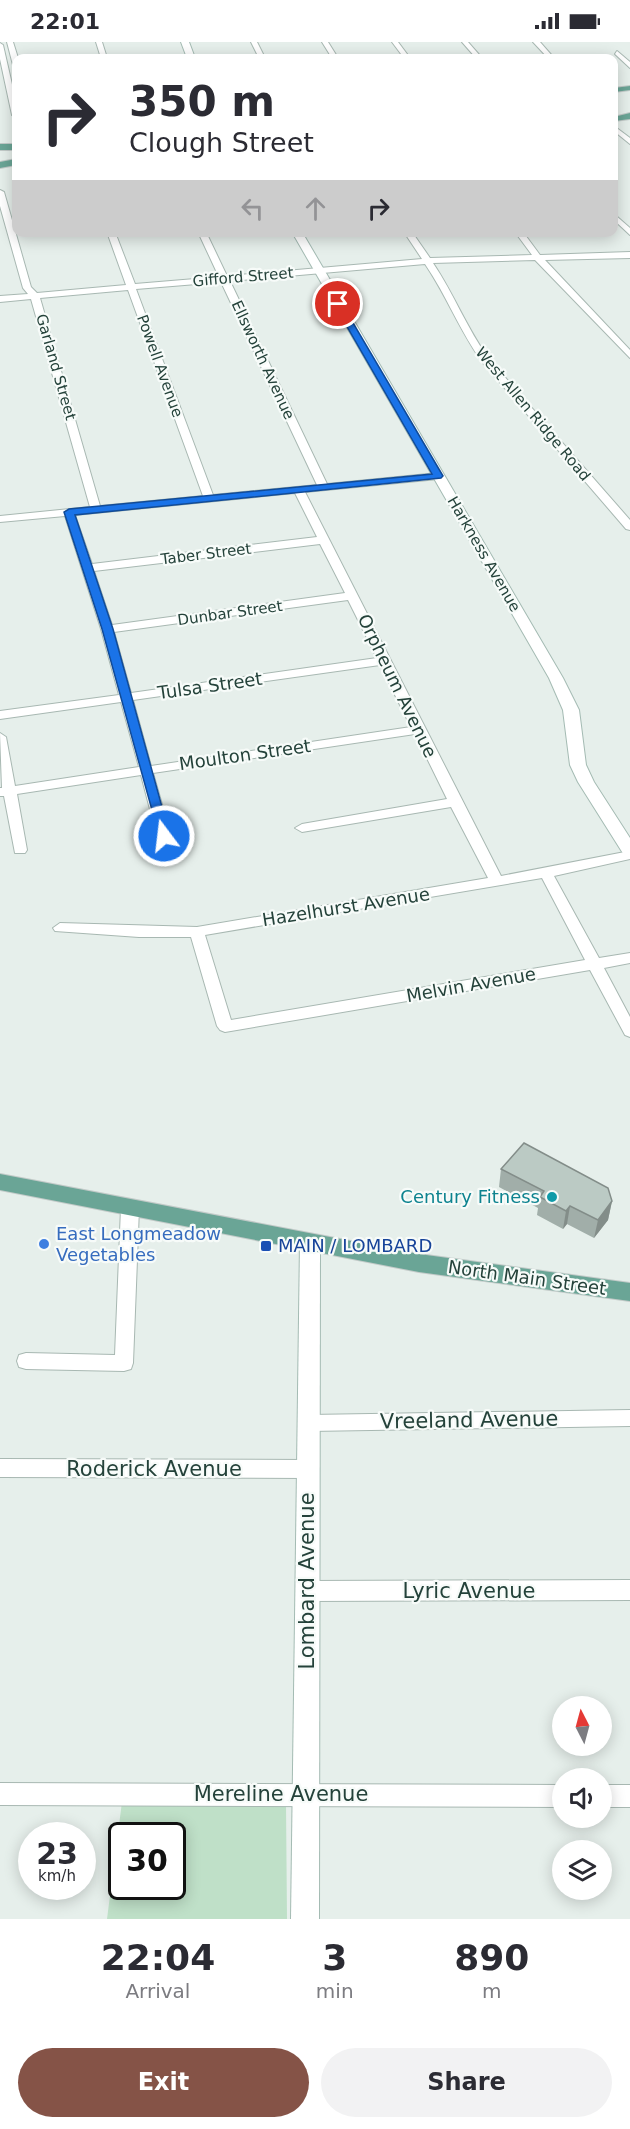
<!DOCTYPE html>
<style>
:root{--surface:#fff;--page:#f2f2f3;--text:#2b2b33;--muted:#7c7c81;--accent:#855347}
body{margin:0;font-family:"DejaVu Sans",sans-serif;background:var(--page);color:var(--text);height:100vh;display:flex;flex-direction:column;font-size:22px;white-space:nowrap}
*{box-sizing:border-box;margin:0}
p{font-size:20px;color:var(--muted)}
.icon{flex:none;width:33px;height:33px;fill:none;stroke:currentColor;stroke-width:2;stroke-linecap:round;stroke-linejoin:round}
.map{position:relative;height:1877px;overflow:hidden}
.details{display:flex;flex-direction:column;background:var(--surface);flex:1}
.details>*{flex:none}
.banner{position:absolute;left:12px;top:12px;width:606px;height:183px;border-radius:12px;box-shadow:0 3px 15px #0003;background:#fff;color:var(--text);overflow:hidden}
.needle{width:39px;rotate:354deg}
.tools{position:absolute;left:552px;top:1654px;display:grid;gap:12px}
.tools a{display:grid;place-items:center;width:60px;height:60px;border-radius:50%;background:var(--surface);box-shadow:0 3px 15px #0003;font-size:30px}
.speed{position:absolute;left:18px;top:1780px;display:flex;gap:12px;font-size:30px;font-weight:700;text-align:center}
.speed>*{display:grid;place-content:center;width:78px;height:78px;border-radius:50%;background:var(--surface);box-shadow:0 3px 15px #0003;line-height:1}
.speed small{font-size:15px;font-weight:400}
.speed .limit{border:3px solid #111;border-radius:9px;background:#fff;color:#111}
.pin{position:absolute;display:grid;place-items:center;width:51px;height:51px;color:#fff;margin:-26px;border:3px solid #fff;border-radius:50%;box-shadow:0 2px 6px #0007}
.me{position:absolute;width:66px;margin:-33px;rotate:345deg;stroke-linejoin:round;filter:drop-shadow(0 0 4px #0008)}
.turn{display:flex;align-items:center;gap:21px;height:126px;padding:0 18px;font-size:27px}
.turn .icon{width:78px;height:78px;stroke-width:2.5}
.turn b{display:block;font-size:42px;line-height:51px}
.lanes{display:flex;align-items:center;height:57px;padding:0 18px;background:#0003;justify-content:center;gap:30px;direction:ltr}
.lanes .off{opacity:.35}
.eta{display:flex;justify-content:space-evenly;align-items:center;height:102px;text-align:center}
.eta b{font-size:36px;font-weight:800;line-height:42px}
.button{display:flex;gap:12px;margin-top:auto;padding:12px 18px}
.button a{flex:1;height:69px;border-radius:36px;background:var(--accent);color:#fff;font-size:24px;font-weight:800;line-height:69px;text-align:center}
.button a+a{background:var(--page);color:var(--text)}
.status{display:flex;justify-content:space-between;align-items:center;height:42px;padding:0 30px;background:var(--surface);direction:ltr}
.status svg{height:16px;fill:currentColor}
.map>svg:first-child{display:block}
</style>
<div class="status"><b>22:01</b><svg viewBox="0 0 49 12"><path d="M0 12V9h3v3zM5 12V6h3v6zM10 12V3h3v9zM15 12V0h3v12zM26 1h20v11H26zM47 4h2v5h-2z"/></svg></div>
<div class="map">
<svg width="630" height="1877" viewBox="0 0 630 1877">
<rect width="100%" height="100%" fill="#e6efeb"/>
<path fill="#bfe0c8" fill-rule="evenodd" d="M123,1752L286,1762L287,1877H107ZM122,1794H172V1845H122Z"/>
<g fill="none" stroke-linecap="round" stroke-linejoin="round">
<defs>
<g id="street">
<path d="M7,0H13L18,16L16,25L13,23Z"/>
<path d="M96,0H102L107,16H101Z"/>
<path d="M251,0H257L265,16H259Z"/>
<path d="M322,0H328L338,16H332Z"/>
<path d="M392,0H398L410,16H404Z"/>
<path d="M462,0H468L482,16H476Z"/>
<path d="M533,0H540L554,16H548Z"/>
<path d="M0,1L3,3L16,60V75L12,73L0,17Z"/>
<path d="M617,9L630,20V26L615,12Z"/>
<path d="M614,84L630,96V102L614,89Z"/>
<path d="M0,148L4,150L31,245L37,251L126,243L107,190H115L135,242L219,235L198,190H206L227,234L422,217L404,190H412L430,216L532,213L515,190H523L540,213L630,210V216L545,218L630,308V316L535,218L433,221C454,252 467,287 489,317L630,478V488L626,487L483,321C460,290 447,254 425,222L230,239L327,442L438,431L443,434L438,437L305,450L501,834L630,809V817L554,834L599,916L630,911V921L604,926L630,975V995L625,993L590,928L225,990L220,988L217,984L191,895H139L55,889L53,886L60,881L197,885L488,836L451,765L302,790L295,786L302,782L447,757L415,692L153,731L171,794L164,798L157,794L141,733L17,752L27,808L25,811H15L4,754H0V746H2L0,691L6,695L15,744L139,725L121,660L0,677V669L119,653L101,587L65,474L0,480V474L90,465L31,257L0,260V254L28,252L23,246L0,164ZM221,240L317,443L213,453L136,247ZM128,248L203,454L100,464L40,256ZM295,451L317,495L92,522L75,473ZM320,502L345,551L112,583L94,529ZM348,558L377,616L131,651L114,590ZM380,623L411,685L151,724L133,658ZM542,836L585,918L231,978L205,893Z"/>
<path d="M614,172L630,186V193L614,178Z"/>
<path d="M130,1159L136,1161L139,1166L133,1321L131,1327L124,1329L26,1327L19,1325L17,1319L19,1313L26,1311L115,1313L121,1166L124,1161Z"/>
<path d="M630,1368V1384L309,1389L302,1387L299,1381L302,1375L309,1373Z"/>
<path d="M0,1417L308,1418L315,1421L318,1427L315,1433L308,1436L0,1435Z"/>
<path d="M630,1538V1558L307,1559L300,1556L297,1549L300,1542L307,1539Z"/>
<path d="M0,1741L562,1743V1765L0,1763Z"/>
<rect x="602" y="1743" width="28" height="22"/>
</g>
<g id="secondary">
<path d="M181,0H189L195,16H187Z"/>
<path d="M292,190H302L563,636L579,668L586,723L594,740L630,796V814L624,813L578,740L570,723L563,668L549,636Z"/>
<path d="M310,1192L317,1194L320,1200L319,1877H291L300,1200L303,1194Z"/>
</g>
<g id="primary">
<path d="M630,44V48L614,50V46Z"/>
<path d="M630,71V77L614,79V75Z"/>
<rect x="0" y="102" width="16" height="6"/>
<path d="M16,117V123L0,126V120Z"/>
<path d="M0,1132L419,1212L630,1241V1259L419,1230L0,1148Z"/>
</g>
</defs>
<use href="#street" stroke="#a8b8b2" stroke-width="2"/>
<use href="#secondary" stroke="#a4bbb3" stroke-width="2"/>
<use href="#primary" stroke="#c2cac8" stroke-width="2"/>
<use href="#street" fill="#fff" fill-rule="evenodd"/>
<use href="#secondary" fill="#fff" fill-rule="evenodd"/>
<use href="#primary" fill="#6aa596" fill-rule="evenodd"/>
</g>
<path fill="#a1aea9" d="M501,1127L612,1159L608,1178L594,1196L567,1182L563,1187L537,1173L538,1166L499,1145Z"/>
<g fill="#838d89">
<path d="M612,1159L608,1178L594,1196L598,1178Z"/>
<path d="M570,1164L567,1182L563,1187L566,1169Z"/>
</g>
<path fill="#bbcac4" stroke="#838d89" stroke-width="1.5" d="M524,1101L608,1146L612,1159L598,1178L570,1164L566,1169L540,1155L544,1149L501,1127Z"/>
<path fill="#1a73e8" stroke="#114b97" stroke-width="1.5" d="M338,260L342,262L443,434L441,436L75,473L113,587L170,794L169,797H160L102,587L64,470L69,467L432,432L334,262Z"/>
<circle fill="#0f9aa8" stroke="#f7fbf9" stroke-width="2" cx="552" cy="1155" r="6"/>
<circle fill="#3f7fe0" stroke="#f7fbf9" stroke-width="2" cx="44" cy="1202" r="6"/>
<rect fill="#1a4fb4" stroke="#f7fbf9" stroke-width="2" x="260" y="1198" width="12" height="12" rx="3"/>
<g text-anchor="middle" stroke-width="4.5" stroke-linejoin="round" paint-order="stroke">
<g font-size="15" fill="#24423a" stroke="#f7fbf9">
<text transform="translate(243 235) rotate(-5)" y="5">Gifford Street</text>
<text transform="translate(263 318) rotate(65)" y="5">Ellsworth Avenue</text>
<text transform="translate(160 324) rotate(70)" y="5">Powell Avenue</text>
<text transform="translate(56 325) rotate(74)" y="5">Garland Street</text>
<text transform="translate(533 372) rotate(50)" y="5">West Allen Ridge Road</text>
<text transform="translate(206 512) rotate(-7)" y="5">Taber Street</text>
<text transform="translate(484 512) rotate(60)" y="5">Harkness Avenue</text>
<text transform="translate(230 571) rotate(-8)" y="5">Dunbar Street</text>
</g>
<g font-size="18" fill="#24423a" stroke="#f7fbf9">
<text transform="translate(210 644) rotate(-8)" y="6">Tulsa Street</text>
<text transform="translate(397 644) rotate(64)" y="6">Orpheum Avenue</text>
<text transform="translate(245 713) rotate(-8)" y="6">Moulton Street</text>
<text transform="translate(346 865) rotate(-9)" y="6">Hazelhurst Avenue</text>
<text transform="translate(471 943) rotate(-10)" y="6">Melvin Avenue</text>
<text transform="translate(527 1236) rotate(8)" y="6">North Main Street</text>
</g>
<g font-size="18" fill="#0d838f" stroke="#f7fbf9" text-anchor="end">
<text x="540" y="1161">Century Fitness</text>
</g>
<g font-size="18" fill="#366cbe" stroke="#f7fbf9" text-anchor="start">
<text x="56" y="1198">East Longmeadow<tspan x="56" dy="21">Vegetables</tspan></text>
</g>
<g font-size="18" fill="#164399" stroke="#f7fbf9" text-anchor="start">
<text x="278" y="1210">MAIN / LOMBARD</text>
</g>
<g font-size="21" fill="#24423a" stroke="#f7fbf9">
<text transform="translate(469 1378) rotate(-1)" y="7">Vreeland Avenue</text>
<text x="154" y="1434">Roderick Avenue</text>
<text transform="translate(307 1539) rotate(-90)" y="7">Lombard Avenue</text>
<text x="469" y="1556">Lyric Avenue</text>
<text x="281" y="1759">Mereline Avenue</text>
</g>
</g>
</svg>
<div class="tools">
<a><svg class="needle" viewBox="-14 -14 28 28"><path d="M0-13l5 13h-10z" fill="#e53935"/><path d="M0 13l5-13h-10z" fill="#7c7c81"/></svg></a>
<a><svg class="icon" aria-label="sound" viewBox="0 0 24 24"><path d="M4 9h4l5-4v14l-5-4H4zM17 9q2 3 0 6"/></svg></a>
<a><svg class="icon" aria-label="layers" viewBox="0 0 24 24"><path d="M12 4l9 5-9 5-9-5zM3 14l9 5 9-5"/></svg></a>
</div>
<div class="speed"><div>23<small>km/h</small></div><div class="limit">30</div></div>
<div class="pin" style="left:338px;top:262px;background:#d93025"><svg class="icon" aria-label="arrive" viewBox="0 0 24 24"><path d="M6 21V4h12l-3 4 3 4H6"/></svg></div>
<svg class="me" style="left:164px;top:794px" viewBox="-20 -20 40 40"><circle r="17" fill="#1a73e8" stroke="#fff" stroke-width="3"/><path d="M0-11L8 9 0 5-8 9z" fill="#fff"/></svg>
<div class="banner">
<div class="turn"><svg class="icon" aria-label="right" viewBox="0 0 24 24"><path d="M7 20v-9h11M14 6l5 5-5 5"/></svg><div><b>350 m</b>Clough Street</div></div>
<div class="lanes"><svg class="icon off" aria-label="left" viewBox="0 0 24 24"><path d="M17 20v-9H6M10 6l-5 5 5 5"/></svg><svg class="icon off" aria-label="ahead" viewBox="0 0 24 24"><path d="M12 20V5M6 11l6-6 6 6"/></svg><svg class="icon" aria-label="right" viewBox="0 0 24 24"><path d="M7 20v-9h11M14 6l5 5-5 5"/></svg></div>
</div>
</div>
<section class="details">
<div class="eta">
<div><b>22:04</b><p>Arrival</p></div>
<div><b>3</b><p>min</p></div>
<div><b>890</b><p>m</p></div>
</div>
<div class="button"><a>Exit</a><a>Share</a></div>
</section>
